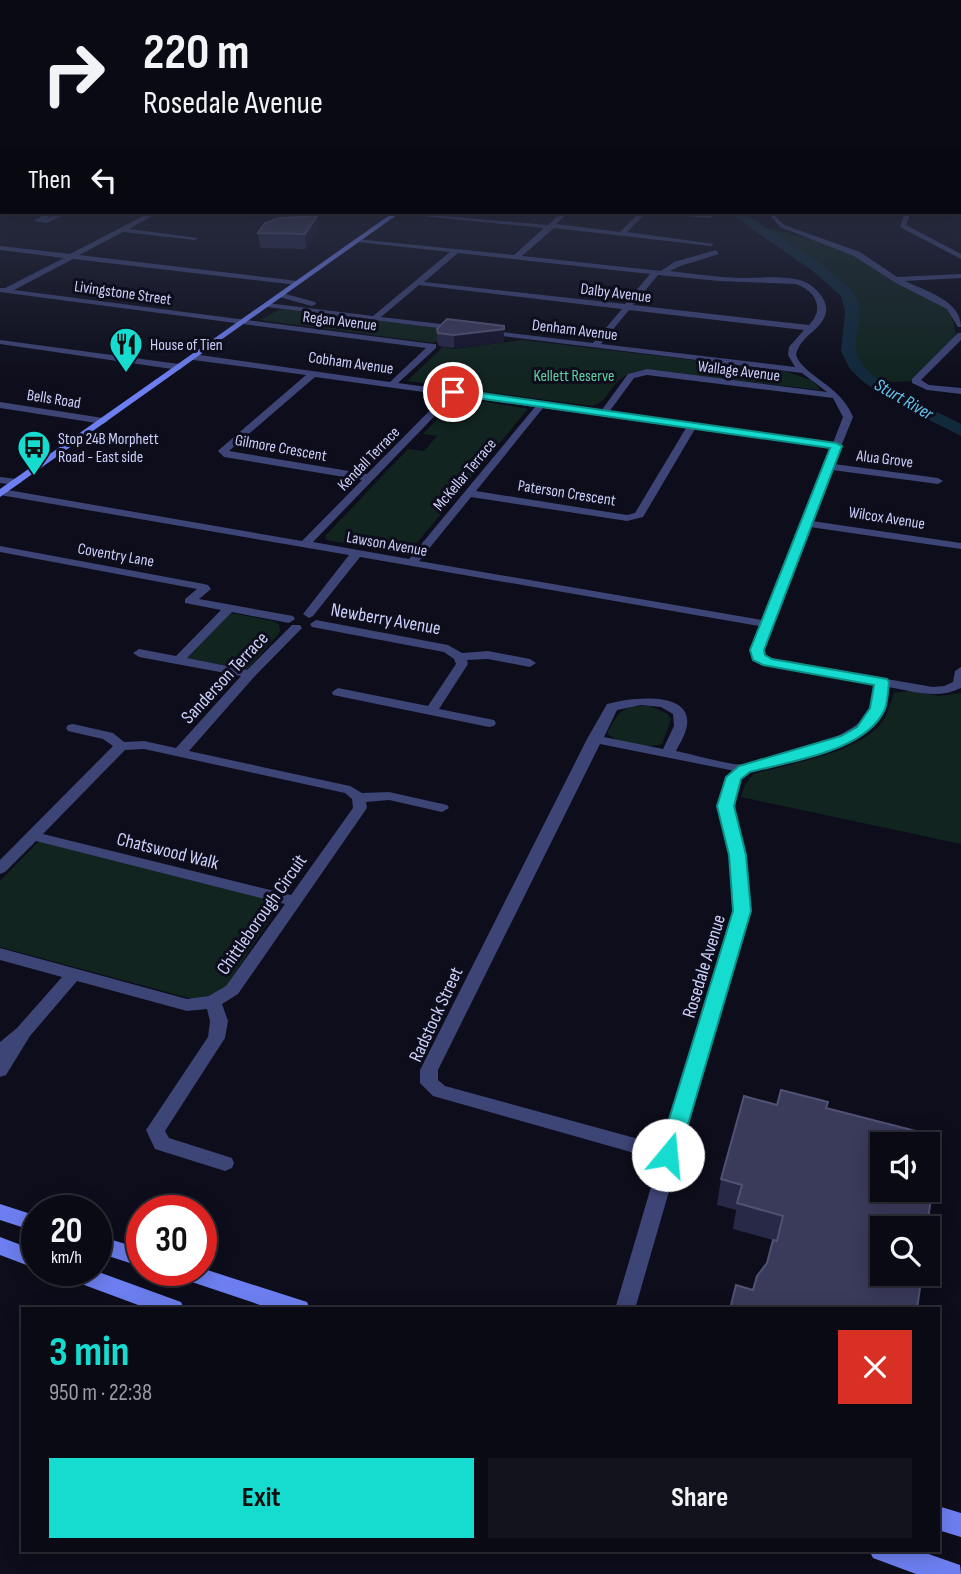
<!DOCTYPE html>
<meta charset="utf-8">
<style>
:root{--surface:#0a0a14;--page:#13131d;--text:#f1f3f6;--muted:#999aa0;--line:#2a2b34;--accent:#16dccf}
body{margin:0;font-family:"Sofia Sans Condensed",sans-serif;background:var(--page);color:var(--text);height:100vh;display:flex;flex-direction:column;font-size:26px;white-space:nowrap}
*{box-sizing:border-box;margin:0}
p{font-size:23px;color:var(--muted)}
.icon{flex:none;width:38px;height:38px;fill:none;stroke:currentColor;stroke-width:2;stroke-linecap:round;stroke-linejoin:round}
.map{position:relative;flex:1;overflow:hidden}
.details{position:absolute;left:21px;top:1307px;width:919px;height:245px;display:flex;flex-direction:column;background:var(--surface);border-radius:0px;box-shadow:0 4px 18px #0003,0 0 0 2px var(--line)}
.details>*{flex:none}
.top-card{position:absolute;left:0px;top:0px;width:962px;height:214px;box-shadow:0 4px 18px #0003,0 0 0 2px var(--line);background:#0a0a14;color:var(--text);overflow:hidden}
.tools{position:absolute;left:870px;top:1132px;display:grid;gap:14px}
.tools a{display:grid;place-items:center;width:70px;height:70px;border-radius:0px;background:var(--surface);box-shadow:0 4px 18px #0003,0 0 0 2px var(--line);font-size:35px}
.speed{position:absolute;left:21px;top:1195px;display:flex;gap:14px;font-size:35px;font-weight:700;text-align:center}
.speed>*{display:grid;place-content:center;width:91px;height:91px;border-radius:50%;background:var(--surface);box-shadow:0 4px 18px #0003,0 0 0 2px var(--line);line-height:1}
.speed small{font-size:18px;font-weight:400}
.speed .limit{border:10px solid #d22;background:#fff;color:#111}
.pin{position:absolute;display:grid;place-items:center;width:60px;height:60px;color:#fff;margin:-30px;border:4px solid #fff;border-radius:50%;box-shadow:0 2px 7px #0007}
.me{position:absolute;width:77px;margin:-38px;rotate:17deg;stroke-linejoin:round;filter:drop-shadow(0 0 5px #0008)}
.turn{display:flex;align-items:center;gap:24px;height:147px;padding:0 28px;font-size:32px}
.turn .icon{width:91px;height:91px;stroke-width:2.5}
.turn b{display:block;font-size:49px;line-height:60px}
.then{display:flex;align-items:center;height:66px;padding:0 28px;background:#0003;gap:14px;font-size:26px}
.round{display:grid;place-items:center;flex:none;width:74px;height:74px;border-radius:0px;background:var(--page)}
.head{display:flex;align-items:center;justify-content:space-between;height:119px;padding:0 28px}
h1{font-size:42px;font-weight:700;line-height:52px;color:var(--accent)}
.cta{display:flex;gap:14px;margin-top:auto;padding:14px 28px}
.cta a{flex:1;height:80px;border-radius:0px;background:var(--accent);color:#111;font-size:28px;font-weight:700;line-height:80px;text-align:center}
.cta a+a{background:var(--page);color:var(--text)}
.map>svg:first-child{display:block}
</style>
<div class="map">
<svg width="961" height="1574" viewBox="0 0 961 1574">
<rect width="100%" height="100%" fill="#0d0d1b"/>
<g fill="#112420">
<path d="M769,228L841,247L950,307L957,341L915,381L873,383C868,377 858,371 853,364C840,342 861,314 848,294C834,273 795,253 773,239Z"/>
<path d="M280,309L450,329L434,343L260,320Z"/>
<path d="M523,340L785,371L811,380L821,390L644,370C608,375 614,400 592,406L407,381L443,347L454,349Z"/>
<path d="M464,398L528,409L411,550L400,553L327,540L325,536L408,449L424,451L437,436L423,434L456,400Z"/>
<path d="M231,613L273,621L279,624L280,632L247,670L187,658Z"/>
<path d="M909,691L939,696L961,693V844L741,797L745,785L753,774C788,764 865,752 884,719C888,712 891,701 894,693Z"/>
<path d="M649,706L666,713L671,719L662,744C645,749 620,745 607,733C619,711 622,705 649,706Z"/>
<path d="M39,841L282,901L225,988L215,995L193,999L0,947V881Z"/>
</g>
<g fill="none" stroke-linecap="round" stroke-linejoin="round">
<path fill="#11293b" fill-rule="evenodd" d="M728,212H742L824,266L852,291L859,303C861,320 853,337 857,353C864,383 935,409 961,424V436L886,398L861,380L850,369L841,351L845,311L841,296L814,272Z"/>
<g fill="#3d4476" fill-rule="evenodd">
<path d="M0,205H2V210L0,209Z"/>
<path d="M49,212H56L45,219L63,212H71L47,223L33,221Z"/>
<path d="M151,212H159L129,229L198,238L195,240L123,232L79,255L297,281L301,283L297,285L73,259L14,290L433,344H436V348L398,383L601,411L628,374L647,369L827,392L802,373L486,334L482,332L486,330L593,343L622,309L419,285L381,317L458,326L459,328L455,330L267,307L263,305L267,303L373,316L450,252L358,242L356,239L514,255L544,228L401,214L398,212L548,225L562,212H569L556,224L620,232L640,212H647L627,232L714,244L711,246L554,228L522,256L661,271L674,262L716,250L719,254L680,266L670,271C693,274 717,277 740,278C760,278 787,275 805,282C816,287 828,300 826,312C822,331 800,335 796,355C804,377 840,384 853,417L834,464L938,478L943,481L938,484L832,470L812,521L961,543V549L810,527C801,549 762,637 764,655L771,659L933,687L944,686L953,682L955,671L961,667V688C937,700 913,691 888,687L883,709L873,725L860,736L824,752L750,772L741,780L737,788L735,809L745,855L750,911L635,1309H615L659,1160L433,1096L420,1083V1070L587,739L607,704C627,698 692,689 687,725C686,734 680,743 676,751C696,755 724,764 744,765C770,765 846,738 863,719C873,710 874,697 875,685L764,665L754,660L751,650L759,626L360,557L313,616L309,618L303,614L349,555L0,495L2,489L302,541L362,480L224,457L218,451L220,449L306,375L193,360L189,357L193,354L390,382L426,348L0,292V288H5L64,258L0,250V246L70,254ZM458,253L650,274L625,304L424,282ZM658,275L719,281L796,284C816,291 825,309 809,325L633,305ZM629,310L804,330L789,347L788,355L795,367L601,344ZM647,375L833,398L843,417L833,443L609,412L634,378ZM315,377L445,395L367,474L229,451ZM454,396L535,407L409,559L313,542ZM543,408L686,428L635,513L627,515L476,491ZM695,429L831,448L762,620L419,561L471,497L627,521L643,517ZM641,705L661,707L673,714L674,726L663,749L604,737L617,710ZM600,744L735,771L723,788L721,798L722,820L732,862L734,911L664,1146L445,1086L438,1080V1070Z"/>
<path d="M653,212H679L713,216L710,218L656,214Z"/>
<path d="M905,212H911L906,225L961,254V259L900,227Z"/>
<path d="M769,214H773L784,225L860,252L897,277L961,274V278L905,281C925,291 961,300 961,327H958L947,309L896,283L854,256L780,227Z"/>
<path d="M282,293L315,302L316,304L312,306L279,297V293Z"/>
<path d="M958,333H961V340L921,380L929,385L961,388V394L927,390L912,383V379Z"/>
<path d="M0,340L179,364L183,367L179,370L0,344Z"/>
<path d="M0,402L103,418L108,421L103,424L0,408Z"/>
<path d="M0,477L17,479L22,482L17,485L0,483Z"/>
<path d="M0,546L204,584L208,585L211,589L199,599L293,616L295,619L289,623L232,612L187,658L247,670L292,625H300L302,628L254,677L189,751L350,786L362,793L389,792L447,805L449,808L442,812L389,800L366,802L367,808L238,994L222,1004L228,1021L225,1038L165,1131L169,1138L232,1158L234,1163L232,1168L225,1171L155,1149L146,1130L208,1037L210,1021L207,1009L187,1011L77,981L30,1036L6,1075L0,1077V1042L17,1028L62,977L0,960V948L187,999L209,996L226,986L285,904L36,841L5,872L0,874V860L113,746L103,739L68,731L66,728L68,725L73,724L113,733L124,742L144,741L176,748L241,676L139,657L133,653L139,649L176,656L221,610L185,603V599L197,589L0,552ZM144,749L345,793L352,799L353,808L291,895L43,834L125,750Z"/>
<path d="M316,620L448,645L462,653L488,651L530,659L536,663L530,667L488,659L467,660L468,664L439,709L494,720L496,723L494,726L489,727L333,695L332,692L338,688L428,706L456,664L454,659L444,652L312,627L310,624Z"/>
</g>
<g fill="#6d7ff0" fill-rule="evenodd">
<rect x="0" y="167" width="2" height="4"/>
<path d="M394,212H401L0,497V489Z"/>
<path d="M0,1204L37,1216V1232L0,1220Z"/>
<path d="M96,1235L142,1249V1267L96,1252Z"/>
<path d="M0,1237L37,1251V1269L0,1255Z"/>
<path d="M201,1268L307,1302L310,1309H272L174,1276L171,1270H201Z"/>
<path d="M57,1270H93L181,1302L184,1309H149L60,1276Z"/>
<path d="M938,1506L961,1513V1537L938,1530Z"/>
<path d="M869,1550H917L960,1565L961,1574H916L873,1558Z"/>
</g>
</g>
<g fill="#282847">
<path d="M317,216L318,231L306,249L260,248L258,233Z"/>
<path d="M437,329L504,342L454,348L439,346L437,342Z"/>
<path d="M777,1105L826,1108L927,1228H882L753,1290L767,1263L773,1240L733,1229L736,1210L717,1205L721,1179Z"/>
</g>
<g fill="#16152e">
<path d="M317,216L318,231L306,249L305,234Z"/>
<path d="M504,329V342L454,348V335Z"/>
</g>
<g fill="#3a3a5b" stroke="#515174" stroke-width="2" fill-rule="evenodd">
<path d="M317,216L305,234L258,233L265,223L279,218Z"/>
<path d="M447,319L504,326V329L454,335L438,333L437,329Z"/>
<path d="M781,1090L828,1102L826,1108L939,1137L927,1228H912L907,1227V1228H882V1274H922L917,1309H730L736,1285L753,1290L757,1276L767,1263L773,1240L777,1241L783,1216L737,1203L742,1185L721,1179L744,1096L777,1105ZM882,1144H928V1190H882Z"/>
</g>
<linearGradient id="sky" x2="0" y2="1"><stop stop-color="#07070f"/><stop offset="0.42" stop-color="#2f354a"/><stop offset="1" stop-color="#2f354a" stop-opacity="0"/></linearGradient>
<rect width="961" height="381" fill="url(#sky)"/>
<path fill="#16dccf" stroke="#0e8f87" stroke-width="2" d="M453,389L836,443L842,446L764,650L765,655L772,659L887,679L889,682C888,690 888,701 885,709C867,751 791,761 750,772L741,779L734,806L746,855L751,911L679,1155L676,1161L668,1163L661,1161L658,1155L733,911L729,855L717,806L726,777L739,766L841,736L857,727L870,708L874,685L763,665L753,660L750,650L830,448L449,394V390Z"/>
<defs>
<symbol id="restaurant-pin" viewBox="-11 -11 22 30"><path d="M0 17L-7.5 6A9.5 9.5 0 1 1 7.5 6Z" fill="#16dccf" stroke="#0d0d1b"/><path d="M-5-6h1v4h1v-4h1v4h1v-4h1v5L-1.5 .5V6h-2V.5L-5-1ZM5-6V6H3V1.5H1.5Q1.5-4 5-6Z" fill="#111"/></symbol>
<symbol id="bus-pin" viewBox="-11 -11 22 30"><path d="M0 17L-7.5 6A9.5 9.5 0 1 1 7.5 6Z" fill="#16dccf" stroke="#0d0d1b"/><path d="M-5-6H5V4H4V6H2V4H-2V6H-4V4H-5ZM-3.5-4V0h7V-4ZM-3.5 1.2v1.5H-2V1.2ZM2 1.2v1.5H3.5V1.2Z" fill="#111"/></symbol>
</defs>
<g fill-rule="evenodd">
<use href="#restaurant-pin" x="107" y="325" width="38" height="52"/>
<use href="#bus-pin" x="15" y="428" width="38" height="52"/>
</g>
<g text-anchor="middle" stroke-width="6" stroke-linejoin="round" paint-order="stroke">
<g font-size="16" fill="#cccffa" stroke="#0d0d1b">
<text transform="translate(123 292) rotate(8)" y="6">Livingstone Street</text>
<text transform="translate(616 292) rotate(7)" y="6">Dalby Avenue</text>
<text transform="translate(340 320) rotate(7)" y="6">Regan Avenue</text>
<text transform="translate(575 329) rotate(7)" y="6">Denham Avenue</text>
<text transform="translate(351 362) rotate(8)" y="6">Cobham Avenue</text>
<text transform="translate(739 370) rotate(7)" y="6">Wallage Avenue</text>
<text transform="translate(54 398) rotate(9)" y="6">Bells Road</text>
<text transform="translate(281 447) rotate(10)" y="6">Gilmore Crescent</text>
<text transform="translate(368 458) rotate(-46)" y="6">Kendall Terrace</text>
<text transform="translate(885 458) rotate(7)" y="6">Alua Grove</text>
<text transform="translate(464 474) rotate(-50)" y="6">McKellar Terrace</text>
<text transform="translate(567 492) rotate(9)" y="6">Paterson Crescent</text>
<text transform="translate(887 517) rotate(9)" y="6">Wilcox Avenue</text>
<text transform="translate(387 543) rotate(10)" y="6">Lawson Avenue</text>
<text transform="translate(116 554) rotate(10)" y="6">Coventry Lane</text>
</g>
<g font-size="16" fill="#cccffa" stroke="#0d0d1b" text-anchor="start">
<text x="150" y="350">House of Tien</text>
<text x="58" y="444">Stop 24B Morphett<tspan x="58" dy="18">Road - East side</tspan></text>
</g>
<g font-size="16" fill="#61d1a2" stroke="#0d0d1b">
<text x="574" y="381">Kellett Reserve</text>
</g>
<g font-size="18" font-style="italic" fill="#65c6ef" stroke="#0d0d1b">
<text transform="translate(904 399) rotate(30)" y="6">Sturt River</text>
</g>
<g font-size="19" fill="#cccffa" stroke="#0d0d1b">
<text transform="translate(386 618) rotate(10)" y="7">Newberry Avenue</text>
<text transform="translate(224 677) rotate(-47)" y="7">Sanderson Terrace</text>
<text transform="translate(168 850) rotate(14)" y="7">Chatswood Walk</text>
<text transform="translate(261 914) rotate(-55)" y="7">Chittleborough Circuit</text>
<text transform="translate(703 966) rotate(-73)" y="7">Rosedale Avenue</text>
<text transform="translate(435 1014) rotate(-65)" y="7">Radstock Street</text>
</g>
</g>
</svg>
<div class="tools">
<a><svg class="icon" aria-label="sound" viewBox="0 0 24 24"><path d="M4 9h4l5-4v14l-5-4H4zM17 9q2 3 0 6"/></svg></a>
<a><svg class="icon" aria-label="search" viewBox="0 0 24 24"><circle cx="10" cy="10" r="6"/><path d="M15 15l6 6"/></svg></a>
</div>
<div class="speed"><div>20<small>km/h</small></div><div class="limit">30</div></div>
<div class="pin" style="left:453px;top:392px;background:#d93025"><svg class="icon" aria-label="arrive" viewBox="0 0 24 24"><path d="M6 21V4h12l-3 4 3 4H6"/></svg></div>
<svg class="me" style="left:668px;top:1155px" viewBox="-20 -20 40 40"><circle r="19" fill="#fff"/><path d="M0-13L10 11 0 6-10 11z" fill="#16dccf"/></svg>
<div class="top-card">
<div class="turn"><svg class="icon" aria-label="right" viewBox="0 0 24 24"><path d="M7 20v-9h11M14 6l5 5-5 5"/></svg><div><b>220 m</b>Rosedale Avenue</div></div>
<div class="then">Then<svg class="icon" aria-label="left" viewBox="0 0 24 24"><path d="M17 20v-9H6M10 6l-5 5 5 5"/></svg></div>
</div>
<section class="details">
<div class="head"><div><h1>3 min</h1><p>950 m · 22:38</p></div><a class="round" style="background:#d93025;color:#fff"><svg class="icon" aria-label="close" viewBox="0 0 24 24"><path d="M6 6l12 12M18 6L6 18"/></svg></a></div>
<div class="cta"><a>Exit</a><a>Share</a></div>
</section>
</div>
